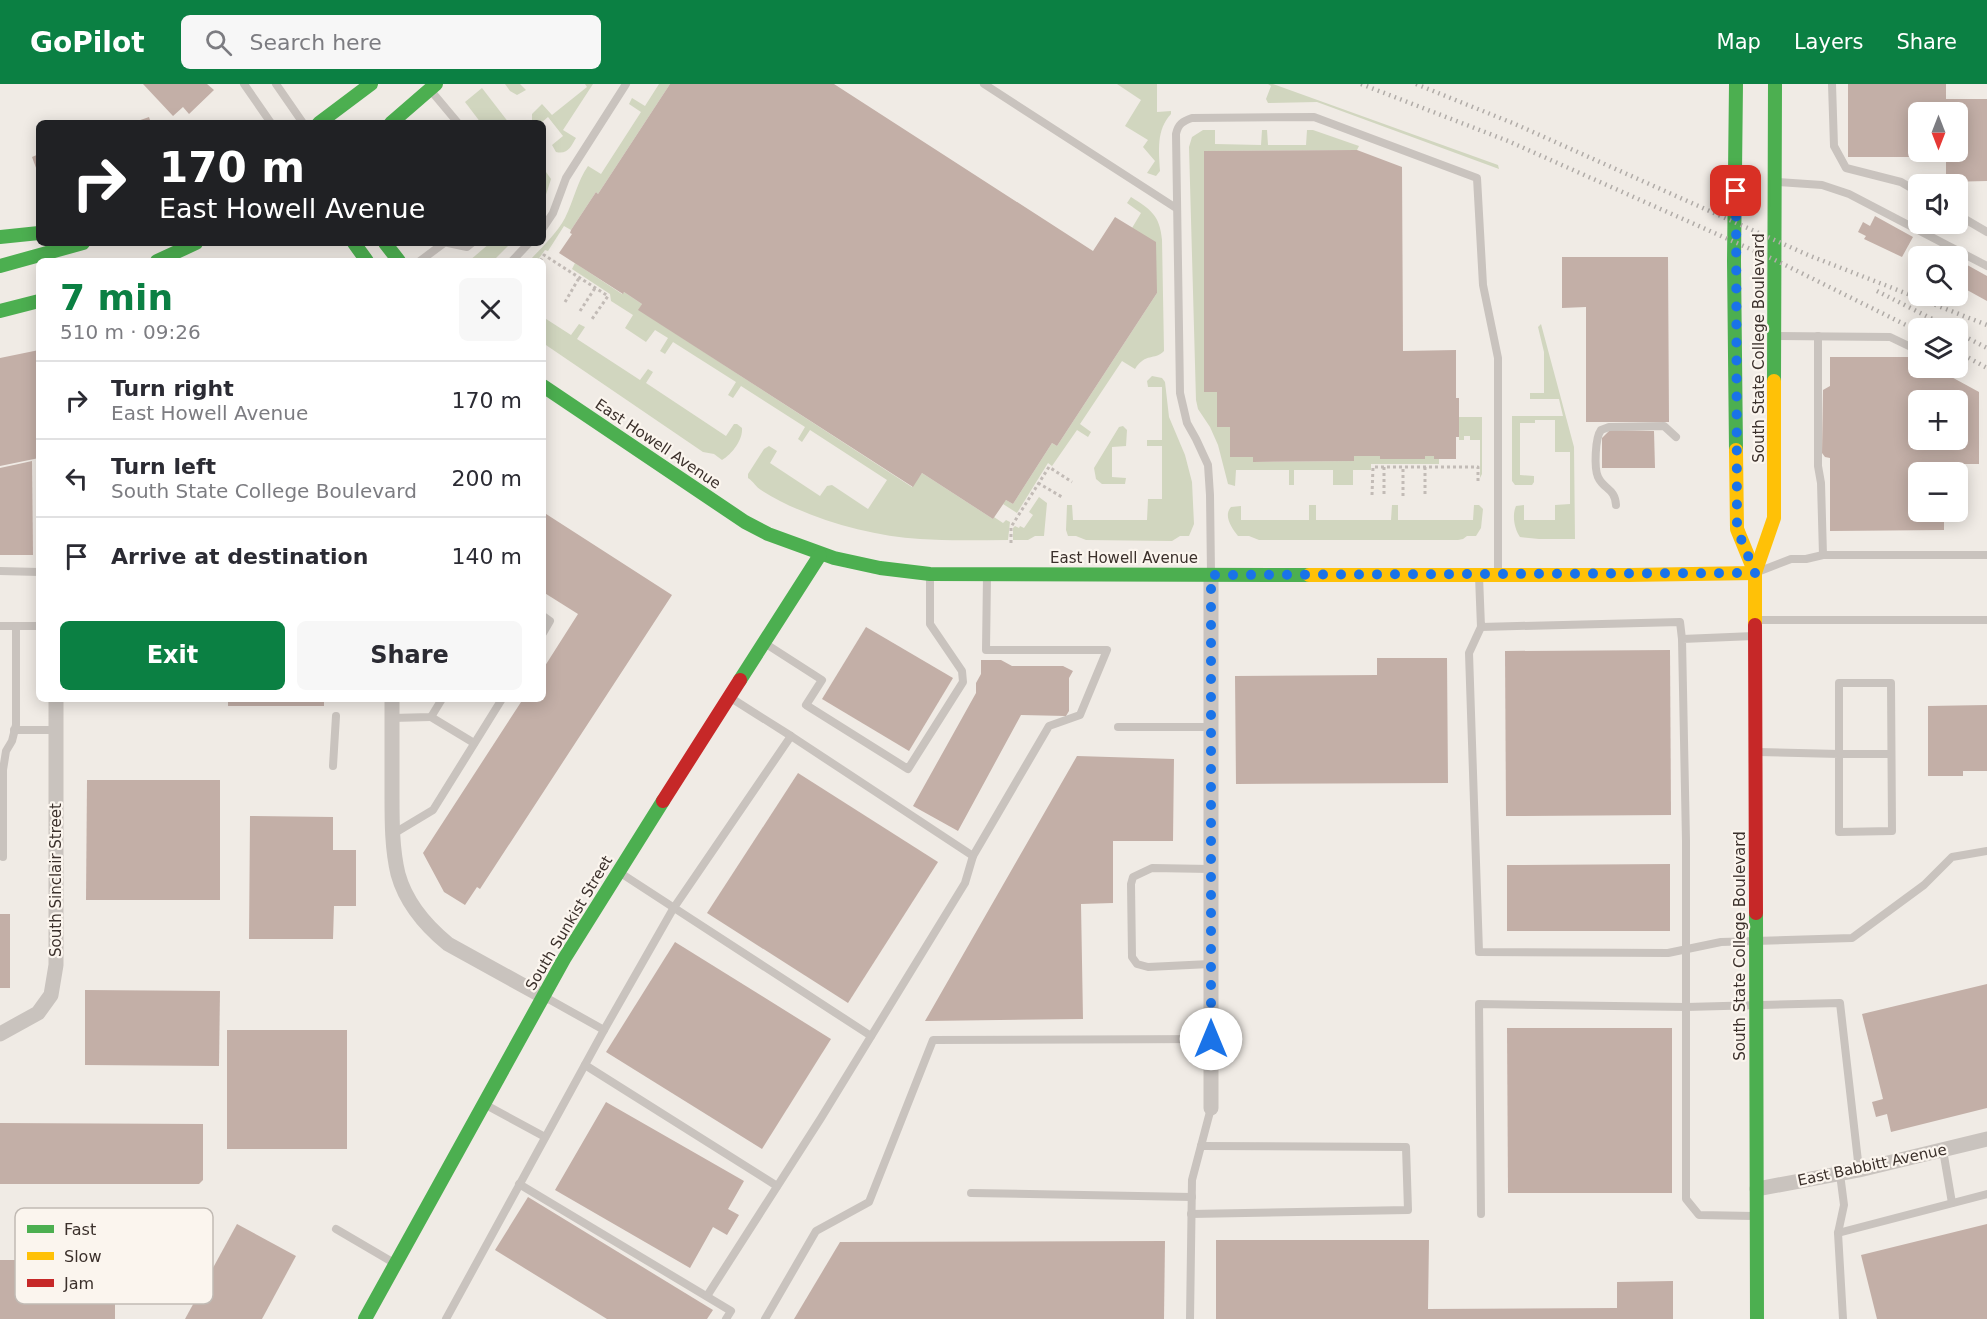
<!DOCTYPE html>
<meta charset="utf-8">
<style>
:root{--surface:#fff;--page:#f7f7f7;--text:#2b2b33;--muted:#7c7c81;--line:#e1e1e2;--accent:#0b8043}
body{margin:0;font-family:"DejaVu Sans",sans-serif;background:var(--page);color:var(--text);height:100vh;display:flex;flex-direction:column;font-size:22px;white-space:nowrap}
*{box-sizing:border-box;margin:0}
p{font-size:20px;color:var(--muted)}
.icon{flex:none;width:33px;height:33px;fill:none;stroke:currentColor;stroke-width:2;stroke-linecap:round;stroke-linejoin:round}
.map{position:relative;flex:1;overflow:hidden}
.drawer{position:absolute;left:36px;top:174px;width:510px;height:444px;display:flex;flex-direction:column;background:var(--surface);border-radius:9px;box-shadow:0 3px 15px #0003}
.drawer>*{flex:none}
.top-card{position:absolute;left:36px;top:36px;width:510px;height:126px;border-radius:9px;box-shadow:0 3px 15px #0003;background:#202124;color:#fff;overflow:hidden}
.needle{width:39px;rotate:180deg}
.tools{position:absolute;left:1908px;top:18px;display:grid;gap:12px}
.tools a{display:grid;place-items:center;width:60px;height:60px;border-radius:9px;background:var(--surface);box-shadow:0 3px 15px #0003;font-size:30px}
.pin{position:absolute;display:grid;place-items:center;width:51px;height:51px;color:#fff;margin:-26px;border-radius:12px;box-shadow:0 3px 9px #0006}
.me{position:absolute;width:66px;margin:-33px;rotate:0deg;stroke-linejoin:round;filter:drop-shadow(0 0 4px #0008)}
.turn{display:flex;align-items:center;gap:21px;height:126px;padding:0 24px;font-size:27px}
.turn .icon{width:78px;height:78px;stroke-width:2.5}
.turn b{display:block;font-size:42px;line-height:51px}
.round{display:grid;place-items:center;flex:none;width:63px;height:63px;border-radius:9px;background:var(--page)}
.summary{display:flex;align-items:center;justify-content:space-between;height:102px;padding:0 24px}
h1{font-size:36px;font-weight:800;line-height:45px;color:var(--accent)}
.action{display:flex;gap:12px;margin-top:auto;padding:12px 24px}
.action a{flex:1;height:69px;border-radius:9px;background:var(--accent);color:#fff;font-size:24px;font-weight:800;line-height:69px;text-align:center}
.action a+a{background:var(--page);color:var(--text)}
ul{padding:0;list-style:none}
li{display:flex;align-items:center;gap:18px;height:78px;padding:0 24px;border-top:2px solid var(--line)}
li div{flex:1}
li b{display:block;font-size:22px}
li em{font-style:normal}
header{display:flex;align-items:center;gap:36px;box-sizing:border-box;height:84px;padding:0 30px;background:var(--accent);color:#fff}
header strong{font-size:28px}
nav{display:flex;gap:33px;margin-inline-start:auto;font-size:21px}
.search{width:420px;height:54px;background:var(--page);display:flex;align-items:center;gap:15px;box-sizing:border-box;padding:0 21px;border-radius:9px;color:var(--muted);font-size:22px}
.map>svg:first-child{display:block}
</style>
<header>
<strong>GoPilot</strong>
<div class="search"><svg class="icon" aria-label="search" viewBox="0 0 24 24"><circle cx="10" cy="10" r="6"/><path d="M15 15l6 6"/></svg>Search here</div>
<nav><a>Map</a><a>Layers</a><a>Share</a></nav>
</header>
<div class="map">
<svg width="1987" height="1235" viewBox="0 0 1987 1235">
<rect width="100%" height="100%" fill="#f0ebe5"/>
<g fill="#d1d6bf">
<path d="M505,0H520L526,6L517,11L510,7Z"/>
<path d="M585,0H593L563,46L576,54C571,62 568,71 556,68L552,61L563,52L548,33L541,39H534L532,36V30L542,20L552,31L587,3Z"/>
<path d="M659,0H670L598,110L596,108L571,146L564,142L548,167L545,166L537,177H530L532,174C544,161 557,149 565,134C574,116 577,98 588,82L601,90L641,28L629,20L632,14L645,22Z"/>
<path d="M1117,0H1157V28L1171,27V30C1156,46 1159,67 1160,87L1156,92L1147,89L1155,77L1143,63L1148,56L1125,42L1141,16Z"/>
<path d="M1268,0H1273L1498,81L1499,85L1317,18L1268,19L1266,15L1271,2Z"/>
<path d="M482,4L509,39H481L465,18Z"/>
<path d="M1203,46H1215V60L1261,61L1262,46H1267L1268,61H1306L1307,46H1313L1359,62L1357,66L1204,67V307L1217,308V343H1230V372L1253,373L1254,378L1354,377V372H1380L1381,375H1425V372H1434V375H1439V380H1371V386H1353V401H1333V386H1294V401H1289V386H1236L1235,402L1228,400L1218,361L1210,343L1198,325L1196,316L1189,63L1192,53Z"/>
<path d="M546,88L551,95L543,120V90Z"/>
<path d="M1131,113C1150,125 1160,131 1162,156L1164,267C1154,277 1146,268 1135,285L1122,277L1080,340L1091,348L1088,353L1077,346L1052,382L1048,379L1017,429L1003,420L1006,416L1013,420L1052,359L1057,362L1157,209L1132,144L1141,129L1127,119Z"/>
<path d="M490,159H511L493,177H469Z"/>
<path d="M575,179L622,210L624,208L642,220L639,226L912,403L922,389L993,435L994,433L1003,439L1006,436L1010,438L1008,456C979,456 949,457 920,455C869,452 805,434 761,406C756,403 754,398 748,394V390L764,365L769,362L777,367L770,379L820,412L827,402L832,401L868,425L887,396L810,346L802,358L798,355L805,343L741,302L733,314L728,311L736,298L673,258L665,270L660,267L668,254L655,246L646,258L625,244L633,231L611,217L610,210L572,185Z"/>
<path d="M543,233L571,251L579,240L585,243L577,255L640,296L648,285L653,288L646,299L726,352L734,340H737L742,344C743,356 732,370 722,376L714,370L703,368L543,259Z"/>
<path d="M1541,240L1574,363L1575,455H1539L1520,453C1514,444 1512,431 1516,422L1524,421V436H1555V421L1570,420V368H1555V336H1535V339H1520V391L1534,392V398L1532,401H1515L1512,397V332H1563L1559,315H1530V309H1544V268L1538,243Z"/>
<path d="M1152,292L1162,294L1165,298L1169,333L1185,371L1192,398L1194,440L1189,452H1180L1172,457L1086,456L1076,452H1068L1066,446L1067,421H1072L1073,436H1147L1148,415H1162V362H1147V356H1162V303H1148L1147,297Z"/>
<path d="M1459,333H1482V390L1480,394V356H1470V352H1464V356H1459Z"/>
<path d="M1123,342L1127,346L1126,362L1112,363V393L1126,394L1125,400H1102L1096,395L1094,384L1119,343Z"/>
<path d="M1039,413L1047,419L1044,452H1035L1028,456H1013V444L1015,442L1019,444L1020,442L1024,444L1033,431L1029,428Z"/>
<path d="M1309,421H1316V436H1391L1392,421H1398V436H1473L1474,421H1479L1483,425L1481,444L1476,452H1467L1463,455L1458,456H1259L1249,452H1238C1232,444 1223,432 1231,423L1241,422V436H1309Z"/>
</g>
<g fill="#c3afa7" fill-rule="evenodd">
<path d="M143,0H207L214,6L189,30L183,23L173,32Z"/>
<path d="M670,0H834L1093,167L1115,133L1156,158L1157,209L1057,362L1052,359L1013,420L1006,416L993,435L922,389L913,403L638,226L642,220L624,208L623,210L559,169L572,150L570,149L571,146L596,108L598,110Z"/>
<path d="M1848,0H1946V15H1987V97L1946,98V73H1848ZM1918,28H1958V68H1918Z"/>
<path d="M149,33L151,39H132Z"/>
<path d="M1357,66L1402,83L1403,267L1456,266V314H1459V353H1456V375H1434V372H1425V375H1380V372H1354V377L1253,378V373H1230V343H1217V308H1204V67Z"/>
<path d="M39,70V92L32,73Z"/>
<path d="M1875,132L1913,153L1902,173L1864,155L1866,152L1858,148L1863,138L1870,142Z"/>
<path d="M1562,173H1668L1669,338H1586V223L1562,224Z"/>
<path d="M1960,177L1987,192V217L1958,201V182Z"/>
<path d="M39,266V374L0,382V274Z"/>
<path d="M1830,273H1915L1918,275V284H1935L1979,308V380H1944V388H1918V428H1944V446L1830,447V374L1825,373L1822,369L1823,306L1830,302ZM1918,316H1958V356H1918Z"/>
<path d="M1610,346L1654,347L1655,384H1602V354Z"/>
<path d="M32,377L33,471H0V384Z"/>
<path d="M543,428L672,511L480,805L477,803L465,821L444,808L423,769L523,615H543V585L578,530L543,508Z"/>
<path d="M866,543L953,594L909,667L822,615Z"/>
<path d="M1670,566L1671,731L1506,732L1505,567Z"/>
<path d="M1377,574H1447L1448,699L1236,700L1235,592L1377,591Z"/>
<path d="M981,576H1001L1012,582H1063L1073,587L1069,594V627L1066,632L1021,631L958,747L913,722L976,609V599L981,590Z"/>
<rect x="228" y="615" width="96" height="7"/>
<path d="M1987,621V687H1963V692H1928V622Z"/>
<path d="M1077,672L1174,675L1173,757H1113V819L1081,820L1083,935L925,937Z"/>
<path d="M798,689L938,778L848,919L707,829Z"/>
<path d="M87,696H220V816H86Z"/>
<path d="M250,732L333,733V766H356V822H334L333,855H249Z"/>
<path d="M1670,780V847H1507V781Z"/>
<rect x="0" y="830" width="10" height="74"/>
<path d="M675,858L831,955L762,1065L606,968Z"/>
<path d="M1987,900V1024L1891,1048L1887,1030L1876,1033L1872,1018L1883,1015L1862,930Z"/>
<path d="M85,906L220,907L219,982L85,981Z"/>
<path d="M1507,944H1672V1109H1508Z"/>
<rect x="227" y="946" width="120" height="119"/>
<path d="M606,1018L744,1097L728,1125L739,1131L727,1151L713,1143L690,1184L555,1106Z"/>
<path d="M0,1039L203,1040V1096L199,1100H0Z"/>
<path d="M528,1113L713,1226L707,1235H607L495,1166Z"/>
<path d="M237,1140L296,1172L262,1235H185Z"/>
<path d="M1987,1140V1235H1877L1861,1171Z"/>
<path d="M1216,1156H1429L1428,1225L1617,1224V1198L1673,1197V1235H1216Z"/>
<path d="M1165,1157L1164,1235H794L840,1158Z"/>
<rect x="0" y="1176" width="115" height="59"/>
</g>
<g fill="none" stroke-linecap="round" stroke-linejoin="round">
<g stroke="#c2bbb6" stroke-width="3" stroke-dasharray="3 3" stroke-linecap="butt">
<path d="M540,177L544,171L608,212L592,235"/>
<path d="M565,218L579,194"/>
<path d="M580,227L595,204"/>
<path d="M1384,383V412"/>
<path d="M1425,383V412"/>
<path d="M1038,399L1062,413"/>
<path d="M1372,411L1373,383H1478V397"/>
<path d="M1403,412V383"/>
<path d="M1011,459V443L1049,383L1072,398"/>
</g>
<g stroke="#c9c3be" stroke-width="8">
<path d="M244,0L271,39"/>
<path d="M276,0L303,39"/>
<path d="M984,0L1176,124"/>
<path d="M1832,0L1834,62L1846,84L1901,98L1918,108"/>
<path d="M432,8L458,39"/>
<path d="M1777,98L1822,101L1849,110L1987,182"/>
<path d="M1958,131L1987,148"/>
<path d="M543,144L553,129L566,94L626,0"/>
<path d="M448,159L467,163L472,159"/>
<path d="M420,177L444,159"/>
<path d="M512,177L529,159"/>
<path d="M1776,252L1890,253L1913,264"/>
<path d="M1818,252V382L1821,399L1823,471"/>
<path d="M1616,421C1615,404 1604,406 1598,393C1594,384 1595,354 1601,346L1609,343L1664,342L1676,353"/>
<path d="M0,487L39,488"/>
<path d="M1760,487L1791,475H1806L1823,471H1987"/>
<path d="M1211,489L1210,411L1208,381L1196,355L1187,339L1180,309L1176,50C1178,40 1183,37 1192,34L1314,33L1477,94L1483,201L1498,274V490"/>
<path d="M1479,492L1481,543L1680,538L1682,555"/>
<path d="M543,532L550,537L543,549"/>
<path d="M1757,536H1987"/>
<path d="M0,542H39"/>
<path d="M1481,543L1469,569L1479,868L1668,869L1721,858L1852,854L1924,801L1952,773L1987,767"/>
<path d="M766,560L822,596L806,621L908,685L963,598L962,587L930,540V490"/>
<path d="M431,633L474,659"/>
<path d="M392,634L431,633L442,615"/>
<path d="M1118,643H1210"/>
<path d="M14,646H56"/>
<path d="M791,652L973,772L1049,642L1080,631L1107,566H986L987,492"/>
<path d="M1758,668L1839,670V748L1892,747L1891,599H1839V670H1891"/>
<path d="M333,682L336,632"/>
<path d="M393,750L433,726L502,615"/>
<path d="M3,773V686L6,667L12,657L16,641V542"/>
<path d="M1210,785L1152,784L1133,793L1131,800L1132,873L1137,880L1148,883L1210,880"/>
<path d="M619,788L871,952"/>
<path d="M545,913L604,946"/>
<path d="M585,981L777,1102"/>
<path d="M486,1021L545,1053"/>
<path d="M1943,1066L1952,1119"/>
<path d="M1840,1090L1844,1121L1838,1149L1843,1235"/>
<path d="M519,1100L731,1227L726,1235"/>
<path d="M971,1109L1192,1113"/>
<path d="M1191,1130L1408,1126L1406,1063L1201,1062"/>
<path d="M1481,1130L1479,920L1686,923L1840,919L1859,1086"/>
<path d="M1753,1132L1699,1131L1686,1115V757L1682,555L1754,552"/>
<path d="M336,1145L394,1179"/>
<path d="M1838,1149L1987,1110"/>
<path d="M707,1212L821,1034L965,799L973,772"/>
<path d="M446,1235L604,946L673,825L791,652L731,614"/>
<path d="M765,1235L816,1147L869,1118L933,956L1211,955"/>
<path d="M1190,1235L1192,1096L1211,1024"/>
</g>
<g stroke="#c9c3be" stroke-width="15">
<path d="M1211,491V1024"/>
<path d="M392,615C392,647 392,680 392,712C392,738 392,765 398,790C406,819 426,842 448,860L544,913"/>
<path d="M0,950L38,929L51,911L56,881V615"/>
<path d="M1757,1105L1859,1086L1987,1055"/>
</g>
<g stroke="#4caf50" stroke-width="14">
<path d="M1736,0L1734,177L1736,366"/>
<path d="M319,39L371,0"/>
<path d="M391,39L436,0"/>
<path d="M0,153L39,149"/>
<path d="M354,159L367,177"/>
<path d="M385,159L399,177"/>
<path d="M157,177L196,159"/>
<path d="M0,182L83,159"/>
<path d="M0,227L39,217"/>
<path d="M1774,297L1775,0"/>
<path d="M543,302L745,438L768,450L834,474L880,484L930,490L1309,491"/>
<path d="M740,596L820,471"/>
<path d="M1756,829L1757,1235"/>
<path d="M365,1235L564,875L663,717"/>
</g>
<g stroke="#ffc107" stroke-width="14">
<path d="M1736,366L1737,445L1755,489"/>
<path d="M1309,491H1629L1755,489"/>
<path d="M1755,541V489L1774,434V297"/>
</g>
<g stroke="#c62828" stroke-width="14">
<path d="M1755,541L1756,829"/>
<path d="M663,717L740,596"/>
</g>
<g stroke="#b1aca8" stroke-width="4.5" stroke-dasharray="1.5 4.5" stroke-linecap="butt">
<path d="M1361,0L1508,57L1775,176L1918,247"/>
<path d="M1416,0L1515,40L1808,171L1987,241"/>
<path d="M1877,207L1950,244"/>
<path d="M1958,249L1987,264"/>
<path d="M1958,268L1987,284"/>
</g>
</g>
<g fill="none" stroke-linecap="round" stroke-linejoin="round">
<path stroke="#1a73e8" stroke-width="10" stroke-dasharray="0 18" d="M1211,955V491L1755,489L1737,445L1736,107"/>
</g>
<g text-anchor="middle" stroke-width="4.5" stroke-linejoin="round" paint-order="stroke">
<g font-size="15" fill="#3b302b" stroke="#fbf5ee">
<text transform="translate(1759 264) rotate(-90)" y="5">South State College Boulevard</text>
<text transform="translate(658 360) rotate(34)" y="5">East Howell Avenue</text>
<text x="1124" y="479">East Howell Avenue</text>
<text transform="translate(56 796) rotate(-90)" y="5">South Sinclair Street</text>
<text transform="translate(569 839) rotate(-59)" y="5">South Sunkist Street</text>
<text transform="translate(1740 862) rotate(-90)" y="5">South State College Boulevard</text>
<text transform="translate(1872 1081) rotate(-12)" y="5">East Babbitt Avenue</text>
</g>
</g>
<rect x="15" y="1124" width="198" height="96" rx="9" fill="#fbf5ee" stroke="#c1bab4" stroke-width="1.5"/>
<rect x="27" y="1141" width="27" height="8" fill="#4caf50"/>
<rect x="27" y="1168" width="27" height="8" fill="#ffc107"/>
<rect x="27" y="1195" width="27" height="8" fill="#c62828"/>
<g font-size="16" fill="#3b302b">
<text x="64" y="1151">Fast</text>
<text x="64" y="1178">Slow</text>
<text x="64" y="1205">Jam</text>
</g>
</svg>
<div class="tools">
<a><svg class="needle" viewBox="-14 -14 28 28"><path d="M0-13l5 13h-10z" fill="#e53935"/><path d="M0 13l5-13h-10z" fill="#7c7c81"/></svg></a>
<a><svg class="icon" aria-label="sound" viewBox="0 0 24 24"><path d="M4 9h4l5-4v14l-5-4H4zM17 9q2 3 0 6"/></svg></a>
<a><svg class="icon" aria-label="search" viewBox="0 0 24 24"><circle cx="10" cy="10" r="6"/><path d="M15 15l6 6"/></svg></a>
<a><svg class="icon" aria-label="layers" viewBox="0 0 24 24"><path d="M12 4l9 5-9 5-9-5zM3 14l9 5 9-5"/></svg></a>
<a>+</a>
<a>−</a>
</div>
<div class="pin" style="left:1736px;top:107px;background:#d93025"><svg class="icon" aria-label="arrive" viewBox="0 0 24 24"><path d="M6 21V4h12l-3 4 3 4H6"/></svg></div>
<svg class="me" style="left:1211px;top:955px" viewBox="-20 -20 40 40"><circle r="19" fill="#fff"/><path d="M0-13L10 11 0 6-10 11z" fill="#1a73e8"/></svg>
<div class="top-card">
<div class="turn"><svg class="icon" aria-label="right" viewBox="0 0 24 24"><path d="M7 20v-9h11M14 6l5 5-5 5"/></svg><div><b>170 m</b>East Howell Avenue</div></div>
</div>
<section class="drawer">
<div class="summary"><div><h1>7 min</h1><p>510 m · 09:26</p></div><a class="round"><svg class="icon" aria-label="close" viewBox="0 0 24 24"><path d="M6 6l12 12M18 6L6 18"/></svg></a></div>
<ul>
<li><svg class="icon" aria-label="right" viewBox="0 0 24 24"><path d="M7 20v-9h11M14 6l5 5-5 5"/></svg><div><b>Turn right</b><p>East Howell Avenue</p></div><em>170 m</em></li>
<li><svg class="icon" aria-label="left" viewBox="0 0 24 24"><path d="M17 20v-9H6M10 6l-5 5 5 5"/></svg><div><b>Turn left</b><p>South State College Boulevard</p></div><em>200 m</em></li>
<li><svg class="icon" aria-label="arrive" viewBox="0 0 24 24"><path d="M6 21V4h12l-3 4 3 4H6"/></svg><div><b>Arrive at destination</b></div><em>140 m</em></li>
</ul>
<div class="action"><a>Exit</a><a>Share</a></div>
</section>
</div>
